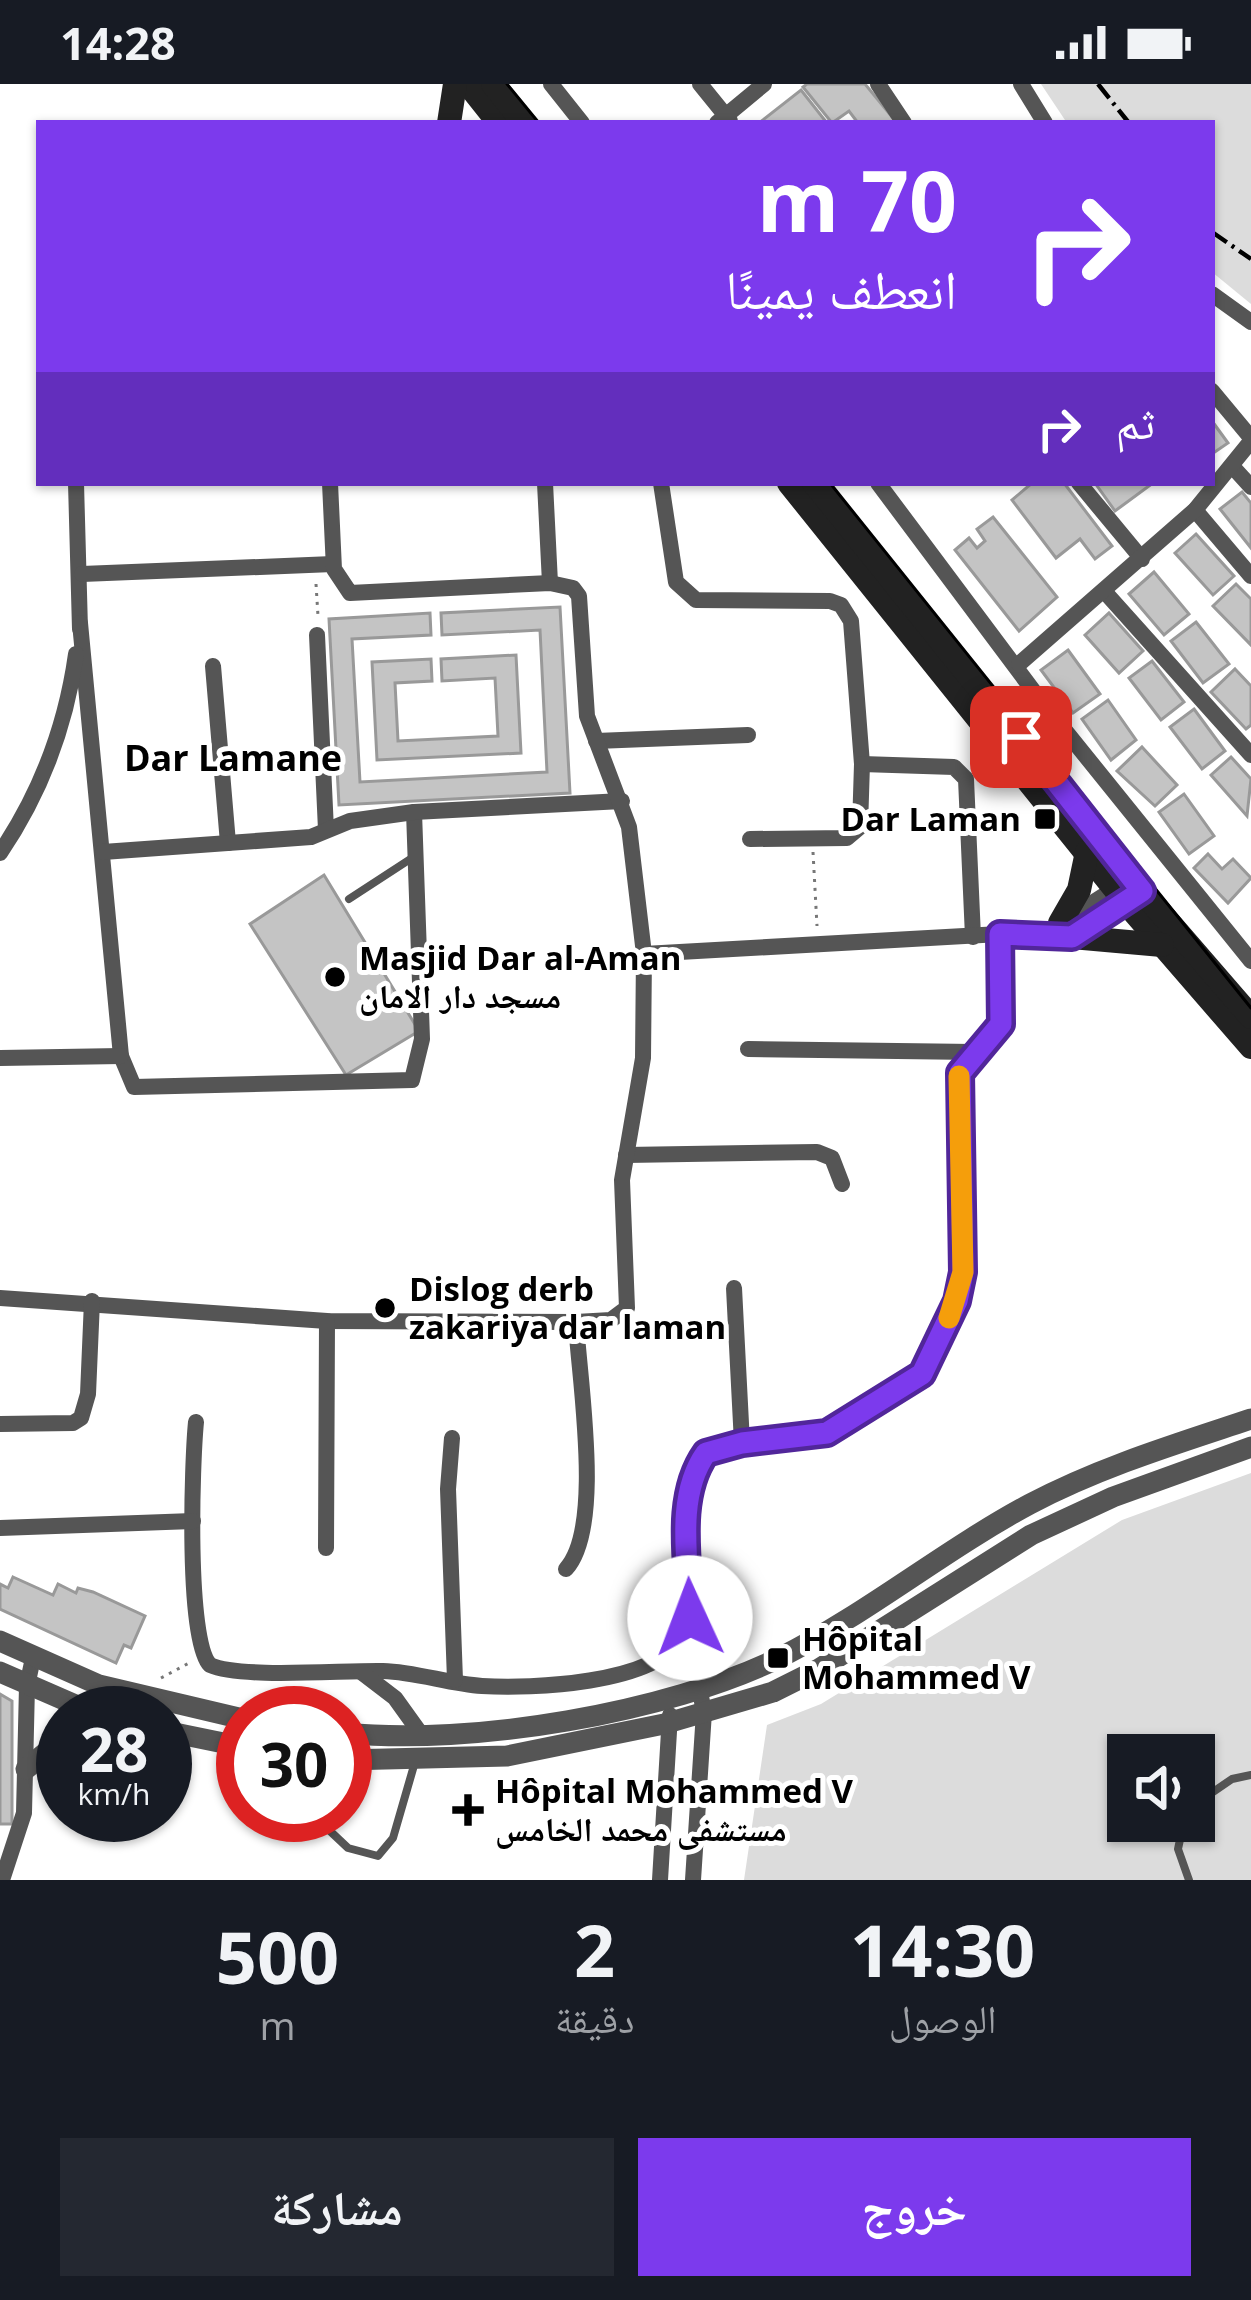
<!DOCTYPE html>
<html lang="ar">
<meta charset="utf-8">
<style>
:root{--surface:#171b24;--page:#242831;--text:#f1f3f6;--muted:#9ea1a6;--accent:#7c3aed}
body{margin:0;font-family:"Open Sans","Noto Naskh Arabic",sans-serif;background:var(--page);color:var(--text);direction:rtl;height:100vh;display:flex;flex-direction:column;font-size:45px;white-space:nowrap}
*{box-sizing:border-box;margin:0}
p{font-size:39px;color:var(--muted)}
.icon{flex:none;width:66px;height:66px;fill:none;stroke:currentColor;stroke-width:2;stroke-linecap:round;stroke-linejoin:round}
.map{position:relative;height:1796px;overflow:hidden;direction:ltr}
.panel{display:flex;flex-direction:column;background:var(--surface);flex:1}
.panel>*{flex:none}
.top-card{position:absolute;left:36px;top:36px;width:1179px;height:366px;border-radius:0px;box-shadow:0 3px 9px #0004;direction:rtl;background:#7c3aed;color:#fff;overflow:hidden}
.controls{position:absolute;left:1107px;top:1650px;display:grid;gap:24px}
.controls a{display:grid;place-items:center;width:108px;height:108px;border-radius:0px;background:var(--surface);box-shadow:0 3px 9px #0004;font-size:60px}
.speed{position:absolute;left:36px;top:1602px;display:flex;gap:24px;font-size:60px;font-weight:700;text-align:center}
.speed>*{display:grid;place-content:center;width:156px;height:156px;border-radius:50%;background:var(--surface);box-shadow:0 3px 9px #0004;line-height:1}
.speed small{font-size:30px;font-weight:400}
.speed .limit{border:18px solid #d22;background:#fff;color:#111}
.pin{position:absolute;display:grid;place-items:center;width:102px;height:102px;color:#fff;margin:-51px;border-radius:24px;box-shadow:0 6px 18px #0006}
.me{position:absolute;width:132px;margin:-66px;rotate:358deg;stroke-linejoin:round;filter:drop-shadow(0 0 9px #0008)}
.turn{display:flex;align-items:center;gap:42px;height:252px;padding:0 60px;font-size:54px}
.turn .icon{width:156px;height:156px;stroke-width:2.5}
.turn b{display:block;font-size:84px;line-height:102px}
.then{display:flex;align-items:center;height:114px;padding:0 60px;background:#0003;gap:24px;font-size:45px}
.eta{display:flex;justify-content:space-evenly;align-items:center;height:204px;text-align:center}
.eta b{font-size:72px;font-weight:700;line-height:84px}
.cta{display:flex;gap:24px;margin-top:auto;padding:24px 60px}
.cta a{flex:1;height:138px;border-radius:0px;background:var(--accent);color:#fff;font-size:48px;font-weight:700;line-height:138px;text-align:center}
.cta a+a{background:var(--page);color:var(--text)}
.status{display:flex;justify-content:space-between;align-items:center;height:84px;padding:0 60px;background:var(--surface);direction:ltr}
.status svg{height:33px;fill:currentColor}
.map>svg:first-child{display:block}
</style>
<div class="status"><b>14:28</b><svg viewBox="0 0 49 12"><path d="M0 12V9h3v3zM5 12V6h3v6zM10 12V3h3v9zM15 12V0h3v12zM26 1h20v11H26zM47 4h2v5h-2z"/></svg></div>
<div class="map">
<svg width="1251" height="1796" viewBox="0 0 1251 1796">
<rect width="100%" height="100%" fill="#fff"/>
<g fill="#dcdcdc" fill-rule="evenodd">
<path d="M1041,0H1251V220L1212,188V39H1067Z"/>
<path d="M1251,1389V1796H744L767,1641L821,1620L1122,1436ZM1128,1671H1194V1737H1128Z"/>
</g>
<g fill="#c4c4c4" stroke="#999" stroke-width="3">
<path d="M807,0H865L897,39H858L849,27L832,39L803,3Z"/>
<path d="M801,6L827,39H759Z"/>
<path d="M1212,337L1228,359L1212,370Z"/>
<path d="M1064,399L1112,462L1095,475L1080,455L1056,474L1012,416L1032,399Z"/>
<path d="M1095,399H1153L1115,427Z"/>
<path d="M1242,408L1251,419V464L1220,425Z"/>
<path d="M993,433L1057,513L1019,547L955,466L969,454L977,464L985,457L977,445Z"/>
<path d="M1196,450L1234,492L1213,511L1175,469Z"/>
<path d="M1154,488L1189,530L1164,551L1129,510Z"/>
<path d="M1236,500L1251,515V561L1213,522Z"/>
<path d="M560,523L570,709L339,721L329,535L430,529L431,551L352,555L360,698L547,688L540,546L442,551L441,529Z"/>
<path d="M1109,529L1143,567L1119,589L1085,551Z"/>
<path d="M1196,538L1229,580L1203,599L1171,557Z"/>
<path d="M1068,566L1100,610L1073,629L1041,586Z"/>
<path d="M516,571L521,669L377,676L372,578L431,575L432,597L395,599L398,657L498,652L495,594L442,597L441,575Z"/>
<path d="M1152,577L1184,618L1161,636L1129,594Z"/>
<path d="M1235,585L1251,602V641L1246,645L1211,608Z"/>
<path d="M1108,616L1136,656L1111,676L1082,635Z"/>
<path d="M1194,625L1225,667L1202,685L1170,643Z"/>
<path d="M1142,663L1177,701L1155,722L1117,687Z"/>
<path d="M1231,673L1251,695L1247,732L1211,691Z"/>
<path d="M1184,710L1214,752L1189,770L1159,728Z"/>
<path d="M1208,770L1222,785L1233,775L1251,794L1228,819L1194,784Z"/>
<path d="M324,791L419,947L346,991L250,840Z"/>
<path d="M13,1493L53,1511L58,1500L76,1509L78,1504L93,1508L145,1532L131,1564L124,1561L116,1579L0,1525V1500L8,1504Z"/>
<path d="M0,1610L12,1617V1740H0Z"/>
</g>
<g fill="none" stroke-linecap="round" stroke-linejoin="round">
<g stroke="#777" stroke-width="3" stroke-dasharray="3 6" stroke-linecap="butt">
<path d="M316,500L318,532"/>
<path d="M813,768L817,842"/>
<path d="M161,1594L189,1579"/>
</g>
<g stroke="#555" stroke-width="8">
<path d="M349,815L415,772"/>
<path d="M1194,1721L1232,1695L1251,1691"/>
<path d="M313,1731L348,1764L378,1772L393,1754L415,1678"/>
<path d="M1184,1737L1178,1765L1189,1796"/>
</g>
<g stroke="#555" stroke-width="16">
<path d="M551,0L582,39"/>
<path d="M700,0L730,37"/>
<path d="M878,0L904,39"/>
<path d="M1021,0L1045,39"/>
<path d="M717,39L764,0"/>
<path d="M1212,210L1251,238"/>
<path d="M1212,307L1251,354"/>
<path d="M1232,382L1251,403"/>
<path d="M76,399L80,545"/>
<path d="M545,399L550,499"/>
<path d="M661,399L676,498L696,516L830,517L841,521L851,537L862,680L860,743L847,754L750,755"/>
<path d="M878,399L1038,613L1251,877"/>
<path d="M1079,399L1142,475"/>
<path d="M1195,426L1251,492"/>
<path d="M82,490L333,480"/>
<path d="M1104,507L1251,671"/>
<path d="M80,539L121,972L134,1003L412,996L422,955L414,728"/>
<path d="M317,551L326,746"/>
<path d="M1019,580L1195,426L1251,357"/>
<path d="M213,582L228,759"/>
<path d="M596,657L748,651"/>
<path d="M862,680L954,683L966,695L973,853"/>
<path d="M103,768L311,753L350,737L414,728L622,717"/>
<path d="M0,769C40,710 66,641 76,570"/>
<path d="M1064,837L1122,800"/>
<path d="M644,870L1000,850L1072,853L1135,813"/>
<path d="M748,965L974,968"/>
<path d="M0,974L121,972"/>
<path d="M626,1071L817,1068L832,1074L842,1100"/>
<path d="M734,1204L742,1359"/>
<path d="M0,1214L327,1237L576,1238L611,1236L627,1224L622,1096L643,974L644,870L629,743L587,632L579,512L573,504L550,499L350,509L334,485L330,399"/>
<path d="M196,1338C192,1379 186,1556 210,1581C242,1595 343,1586 383,1587C417,1588 449,1600 482,1602C532,1605 653,1600 681,1555C714,1499 665,1425 706,1369C740,1359 773,1361 807,1354C829,1350 847,1338 866,1327C929,1292 948,1260 963,1188L956,1007L965,980L1001,940L1000,850"/>
<path d="M0,1340L73,1339L81,1334L88,1310L92,1217"/>
<path d="M452,1354L448,1405L455,1596"/>
<path d="M0,1444L193,1437"/>
<path d="M326,1464L327,1237"/>
<path d="M566,1485C604,1443 579,1296 576,1238"/>
<path d="M361,1588L395,1614L423,1653"/>
<path d="M2,1796L24,1729L27,1602L33,1574"/>
<path d="M660,1796L670,1631"/>
<path d="M693,1796L704,1628L699,1602"/>
</g>
<g stroke="#555" stroke-width="21">
<path d="M0,1557L99,1601L243,1635"/>
<path d="M0,1588L94,1629"/>
<path d="M165,1647L243,1663"/>
<path d="M345,1649C471,1662 667,1629 781,1573C868,1529 944,1466 1030,1420C1100,1383 1176,1360 1251,1335"/>
<path d="M345,1676L507,1672L664,1640L773,1608L819,1585L1031,1451L1113,1413L1251,1363"/>
<path d="M26,1685L63,1654"/>
</g>
<g stroke="#222" stroke-width="24">
<path d="M468,0L499,39"/>
<path d="M493,0L524,39"/>
<path d="M449,39L455,0"/>
<path d="M789,399L1127,820L1251,963"/>
<path d="M814,399L1142,807L1251,933"/>
<path d="M1060,839L1079,806L1087,768"/>
<path d="M1072,853L1162,861"/>
</g>
<g stroke="#000" stroke-width="3">
<path d="M507,0L539,39"/>
<path d="M830,399L1251,924"/>
</g>
<g stroke="#000" stroke-width="4.5" stroke-dasharray="18 6 3 6" stroke-linecap="butt">
<path d="M1098,0L1129,39"/>
<path d="M1212,148L1251,175"/>
</g>
</g>
<g fill="none" stroke-linecap="round" stroke-linejoin="round">
<defs>
<path id="route" d="M690,1534C689,1481 674,1414 706,1369L742,1359L827,1349L922,1290L957,1217L963,1188L960,989L1001,940L1000,850L1072,853L1142,807L1021,653"/>
</defs>
<use href="#route" stroke="#51269a" stroke-width="30"/>
<use href="#route" stroke="#7c3aed" stroke-width="21"/>
<path stroke="#f59e0b" stroke-width="21" d="M949,1234L963,1188L959,992"/>
</g>
<g fill="#000" stroke="#fff" stroke-width="4.5">
<rect x="1033" y="723" width="24" height="24" rx="6"/>
<circle cx="335" cy="893" r="12"/>
<circle cx="385" cy="1224" r="12"/>
<rect x="766" y="1562" width="24" height="24" rx="6"/>
<path d="M462 1708h12v12h12v12h-12v12h-12v-12h-12v-12h12z"/>
</g>
<g text-anchor="middle" stroke-width="10" stroke-linejoin="round" paint-order="stroke">
<g font-size="33" font-weight="bold" fill="#000" stroke="#fff" text-anchor="start">
<text x="1021" y="747" text-anchor="end">Dar Laman</text>
<text x="359" y="886">Masjid Dar al-Aman<tspan x="359" dy="38">مسجد دار الامان</tspan></text>
<text x="409" y="1217">Dislog derb<tspan x="409" dy="38">zakariya dar laman</tspan></text>
<text x="802" y="1567">Hôpital<tspan x="802" dy="38">Mohammed V</tspan></text>
<text x="495" y="1719">Hôpital Mohammed V<tspan x="495" dy="38">مستشفى محمد الخامس</tspan></text>
</g>
<g font-size="36" font-weight="bold" fill="#000" stroke="#fff">
<text x="233" y="687">Dar Lamane</text>
</g>
</g>
</svg>
<div class="controls">
<a><svg class="icon" aria-label="sound" viewBox="0 0 24 24"><path d="M4 9h4l5-4v14l-5-4H4zM17 9q2 3 0 6"/></svg></a>
</div>
<div class="speed"><div>28<small>km/h</small></div><div class="limit">30</div></div>
<div class="pin" style="left:1021px;top:653px;background:#d93025"><svg class="icon" aria-label="arrive" viewBox="0 0 24 24"><path d="M6 21V4h12l-3 4 3 4H6"/></svg></div>
<svg class="me" style="left:690px;top:1534px" viewBox="-20 -20 40 40"><circle r="19" fill="#fff"/><path d="M0-13L10 11 0 6-10 11z" fill="#7c3aed"/></svg>
<div class="top-card">
<div class="turn"><svg class="icon" aria-label="right" viewBox="0 0 24 24"><path d="M7 20v-9h11M14 6l5 5-5 5"/></svg><div><b>70 m</b>انعطف يمينًا</div></div>
<div class="then">ثم<svg class="icon" aria-label="right" viewBox="0 0 24 24"><path d="M7 20v-9h11M14 6l5 5-5 5"/></svg></div>
</div>
</div>
<section class="panel">
<div class="eta">
<div><b>14:30</b><p>الوصول</p></div>
<div><b>2</b><p>دقيقة</p></div>
<div><b>500</b><p>m</p></div>
</div>
<div class="cta"><a>خروج</a><a>مشاركة</a></div>
</section>
